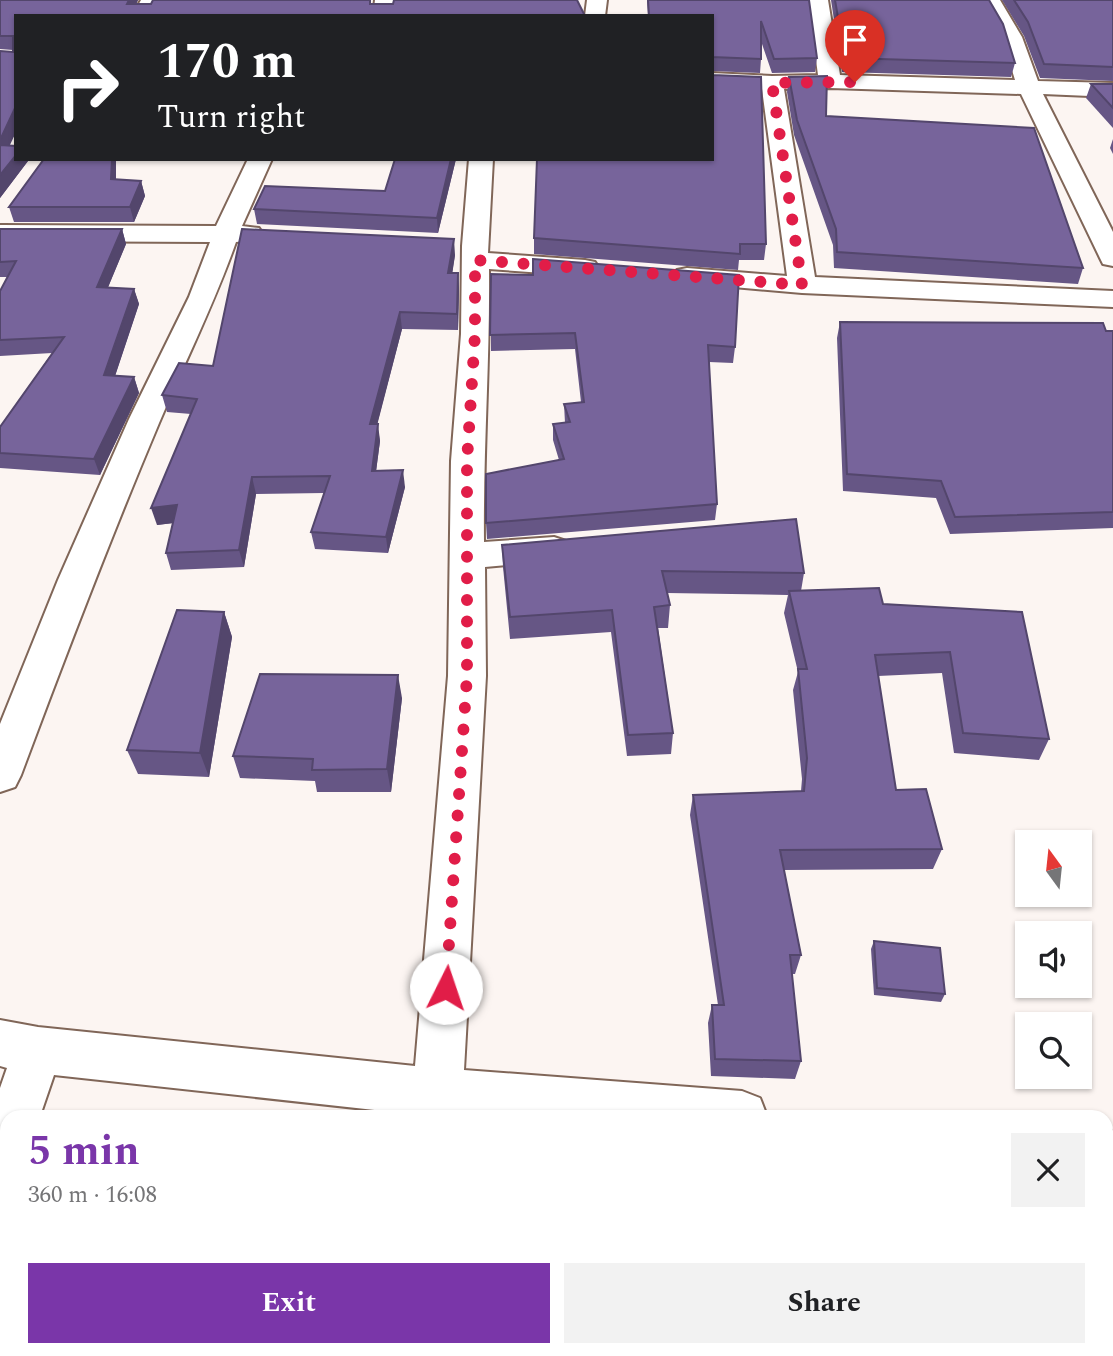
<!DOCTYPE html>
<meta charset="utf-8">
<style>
:root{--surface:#fff;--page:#f2f2f2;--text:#202124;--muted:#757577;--accent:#7a36a9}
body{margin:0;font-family:Spectral,serif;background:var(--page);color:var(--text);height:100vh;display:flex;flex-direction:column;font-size:26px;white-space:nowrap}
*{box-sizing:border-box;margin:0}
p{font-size:23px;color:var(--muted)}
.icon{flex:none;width:38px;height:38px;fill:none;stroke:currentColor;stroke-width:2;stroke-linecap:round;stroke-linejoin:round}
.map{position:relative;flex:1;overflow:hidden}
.drawer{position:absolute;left:0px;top:1110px;width:1113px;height:247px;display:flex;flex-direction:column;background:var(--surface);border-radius:21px 21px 0 0;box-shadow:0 2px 5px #0004}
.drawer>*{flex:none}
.hud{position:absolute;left:14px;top:14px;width:700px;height:147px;border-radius:0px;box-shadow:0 2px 5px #0004;background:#202124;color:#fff;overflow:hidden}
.needle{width:46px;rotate:345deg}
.fabs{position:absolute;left:1015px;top:830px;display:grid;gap:14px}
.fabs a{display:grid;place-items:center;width:77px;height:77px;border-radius:0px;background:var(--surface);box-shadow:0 2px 5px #0004;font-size:35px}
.pin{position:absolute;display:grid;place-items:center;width:60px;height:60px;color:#fff;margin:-72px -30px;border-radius:50% 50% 50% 0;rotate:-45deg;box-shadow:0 0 7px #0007}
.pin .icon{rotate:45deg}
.me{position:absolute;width:77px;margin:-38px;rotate:4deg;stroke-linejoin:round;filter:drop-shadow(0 0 5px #0008)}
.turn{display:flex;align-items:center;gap:24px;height:147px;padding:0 28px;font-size:32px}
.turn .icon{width:91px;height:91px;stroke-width:2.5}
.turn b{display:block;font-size:49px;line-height:60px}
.round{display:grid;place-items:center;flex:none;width:74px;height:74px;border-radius:0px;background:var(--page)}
.headline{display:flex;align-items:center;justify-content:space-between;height:119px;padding:0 28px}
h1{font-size:42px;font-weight:700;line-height:52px;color:var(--accent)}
.primary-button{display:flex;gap:14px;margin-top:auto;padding:14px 28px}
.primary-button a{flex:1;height:80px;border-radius:0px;background:var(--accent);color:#fff;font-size:28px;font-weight:700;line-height:80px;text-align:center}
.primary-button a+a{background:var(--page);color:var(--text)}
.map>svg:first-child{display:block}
</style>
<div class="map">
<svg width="1113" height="1356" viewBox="0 0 1113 1356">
<rect width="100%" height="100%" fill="#fcf5f2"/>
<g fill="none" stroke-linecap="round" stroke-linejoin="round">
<defs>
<g id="minor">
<path d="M141,0H161L152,16H132Z"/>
<path d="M375,0H395L393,16H373Z"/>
<path d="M587,0H607L605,16H585Z"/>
<path d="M808,0H828L840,75L1015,80L1002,37L980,0H1000L1022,37L1038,81L1113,83V97L1043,94L1113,232V266L1103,264L1100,258L1021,94L830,88L784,89L815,277L1113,291V307L802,293L677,282L673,276L677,270L687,268L787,276L762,89L712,87V73L772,76L818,75Z"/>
<path d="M248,159H272L242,226L259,228L263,234L259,240L236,242C214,304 185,362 159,423C110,539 65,657 21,775L15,787L0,792V724L58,580L129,419L189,297L210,242L0,241V225L216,226Z"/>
<path d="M469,159H493L488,253L585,260L595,262L599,268L595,274L585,276L489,269C490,360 483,451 484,542L554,537L566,541L571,549L566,557L554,561L485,567L486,676L464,1070L742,1091L760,1098L767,1116H429L54,1075L40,1116H7V1184L0,1187V1088L7,1068L0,1066V1020L38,1027L415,1066L448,676L451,461L461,334L462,246Z"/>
<path d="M1106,1129L1113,1131V1183L1106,1181Z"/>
<path d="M704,1349H762L763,1356H705Z"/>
</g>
</defs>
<use href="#minor" stroke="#806658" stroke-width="4"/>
<use href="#minor" fill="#fff" fill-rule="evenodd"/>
</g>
<g fill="#665685">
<path d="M0,0H138L136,4H393L577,0L16,16V132L9,145L28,161L0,198V51L13,52V50L0,49Z"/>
<path d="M647,0H809L817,58L815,72L772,73L761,41V59L760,73L712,71V16H648Z"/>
<path d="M831,0H989L1015,63L1011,77L842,72Z"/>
<path d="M1002,0H1113V81L1040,78L1024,36Z"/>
<path d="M789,77L826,116L1083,268L1078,284L834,268L833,245L794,135L787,92Z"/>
<path d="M1091,84H1113V128L1086,98Z"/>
<path d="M1113,139V154L1110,148Z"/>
<path d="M116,159V180L141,181L145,196L134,222H14L9,207Z"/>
<path d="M456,159L438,233L257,224L254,209L385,191Z"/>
<path d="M0,229H122L126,244L108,287L134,289L139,304L115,376L134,377L139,393L100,475L0,468V427L52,353L0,356V291L8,277H0Z"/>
<path d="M534,238L766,244L764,260H739L738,270L534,254Z"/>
<path d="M455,255L452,273H458L459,289L458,330L402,329L377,424L380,441L376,471L405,487L388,553L315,549L311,532L324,493L256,494L244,567L171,570L166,553L173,523L157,525L191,414L167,412L162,395L213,366Z"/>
<path d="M491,274L735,347L733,363L709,362L717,504L715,520L487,539L486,523L559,460L553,440V424L565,423L564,404L581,402L575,349L491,351Z"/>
<path d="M840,322L1113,331V528L950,534L936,498L843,491L837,338Z"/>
<path d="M502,545L804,573L801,591L883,604L1022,612L1049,739L1039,760L954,753L942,673L878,676L896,790L942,849L933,869L784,870L801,955L795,974H792L801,1061L795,1079L711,1076L708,1023L712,1005H718L690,815L693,795L801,791L802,779L793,690L798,672L784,613L788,595L667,593L670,605L668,628H658L673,733L671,754L627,756L611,632L510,639L503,567Z"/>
<path d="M224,612L232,637L209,777L138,774L127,750Z"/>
<path d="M402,698L391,792H317L315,781L240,778L233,756Z"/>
<path d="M874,941L945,994L941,1002L874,995L871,949Z"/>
<path d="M892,1349H1060L1062,1356H894Z"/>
</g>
<g fill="#53466c">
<path d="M129,0H138L131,16L127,4Z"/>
<path d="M16,106V132L3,160L0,152V140Z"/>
<path d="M16,155V159H27L28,161L0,198V175Z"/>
<path d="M112,159H116V195L111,179Z"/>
<path d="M451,159H456L438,233L437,218Z"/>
<path d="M141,181L145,196L134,222L130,207Z"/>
<path d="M122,229L126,244L102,302L97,287Z"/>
<path d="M454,239L455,255L450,289L448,273Z"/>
<path d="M458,273L459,289L458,330L457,314Z"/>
<path d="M134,289L139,304L110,391L104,375Z"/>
<path d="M400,312L402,329L373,441L370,424Z"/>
<path d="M134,377L139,393L100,475L94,459Z"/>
<path d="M378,424L380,441L374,487L372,471Z"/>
<path d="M403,470L405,487L388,553L386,537Z"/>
<path d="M252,477L256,494L244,567L239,550Z"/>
<path d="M177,505L182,522L157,525L151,508Z"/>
<path d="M224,612L232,637L209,777L200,753Z"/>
<path d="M398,675L402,698L391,792L387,769Z"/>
<path d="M335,1349H344L343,1356H334Z"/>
</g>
<g fill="#77649b" stroke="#53466c" stroke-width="2">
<path d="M0,0H129L127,4H151L153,0H370V4H393L394,0H577L585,16H16V106L0,140V51L13,52V36H0Z"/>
<path d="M648,0H809L817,58L774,59L761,21V59L712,57V16H649Z"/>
<path d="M835,0H989L1003,24L1015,63L845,58Z"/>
<path d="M1014,0H1113V67L1044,64L1028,22Z"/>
<path d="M712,74L713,75L761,77L766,244H740V254L534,238L537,159H712Z"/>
<path d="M827,76L826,116L1034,128L1083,268L837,252L836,229L797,120L789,77Z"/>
<path d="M1091,84H1113V108Z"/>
<path d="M0,145L16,146V155L0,175Z"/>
<path d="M44,159H112L111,179L141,181L130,207H9Z"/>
<path d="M395,159H451L437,218L254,209L265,186L385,191Z"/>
<path d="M0,229H122L97,287L134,289L104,375L134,377L94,459L0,453V427L64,337L0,340V291L16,261L0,262Z"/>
<path d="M242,229L454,239L448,273H458L457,314L400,312L370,424H378L372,471L403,470L386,537L311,532L330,476L252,477L239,550L166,553L177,505L151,508L197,399L162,395L179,363L213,366Z"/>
<path d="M533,259L739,275L735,347L708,345L717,504L486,523V474L564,459L553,424L570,422L564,404L584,402L575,333L490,335L491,274L533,275Z"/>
<path d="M840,322L1103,323L1106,331H1113V512L955,517L941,481L847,474Z"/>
<path d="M796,519L804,573L662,571L670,605L654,607L673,733L628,735L612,610L510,617L502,545Z"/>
<path d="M879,588L883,604L1022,612L1049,739L963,733L950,652L875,655L896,790L926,789L942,849L780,850L801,955H790L801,1061L715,1059L712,1005H724L693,795L804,791L807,758L798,669H807L789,591Z"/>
<path d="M177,610L224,612L200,753L127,750Z"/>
<path d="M260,674L398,675L387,769L312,770L313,759L233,756Z"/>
<path d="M874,941L940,948L945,994L877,988Z"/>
<path d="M219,1349H335L334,1356H218Z"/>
<path d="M580,1349H713L714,1356H580Z"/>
<path d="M907,1349H1060L1062,1356H909Z"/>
</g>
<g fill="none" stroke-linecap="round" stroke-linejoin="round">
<path stroke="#e11d48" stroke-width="12" stroke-dasharray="0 21.6" d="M446,988L467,676V461L475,334V260L802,285L772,83L855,82"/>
</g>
</svg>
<div class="fabs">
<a><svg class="needle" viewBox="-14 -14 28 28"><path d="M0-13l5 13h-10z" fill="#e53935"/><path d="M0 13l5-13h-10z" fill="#757577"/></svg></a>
<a><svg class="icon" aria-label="sound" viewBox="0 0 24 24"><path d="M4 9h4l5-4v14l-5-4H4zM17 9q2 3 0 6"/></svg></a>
<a><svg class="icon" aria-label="search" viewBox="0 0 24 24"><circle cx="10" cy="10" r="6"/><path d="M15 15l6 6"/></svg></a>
</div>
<div class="pin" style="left:855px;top:82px;background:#d93025"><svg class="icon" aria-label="arrive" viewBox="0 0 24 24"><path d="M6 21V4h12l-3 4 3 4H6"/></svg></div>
<svg class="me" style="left:446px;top:988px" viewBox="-20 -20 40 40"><circle r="19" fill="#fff"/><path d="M0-13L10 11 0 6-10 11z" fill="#e11d48"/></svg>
<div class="hud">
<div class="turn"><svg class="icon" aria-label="right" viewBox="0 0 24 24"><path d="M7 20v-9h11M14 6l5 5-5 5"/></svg><div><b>170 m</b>Turn right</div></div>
</div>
<section class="drawer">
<div class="headline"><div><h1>5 min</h1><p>360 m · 16:08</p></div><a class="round"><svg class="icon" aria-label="close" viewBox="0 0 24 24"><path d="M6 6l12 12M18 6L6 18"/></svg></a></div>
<div class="primary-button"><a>Exit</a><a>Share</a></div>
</section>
</div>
